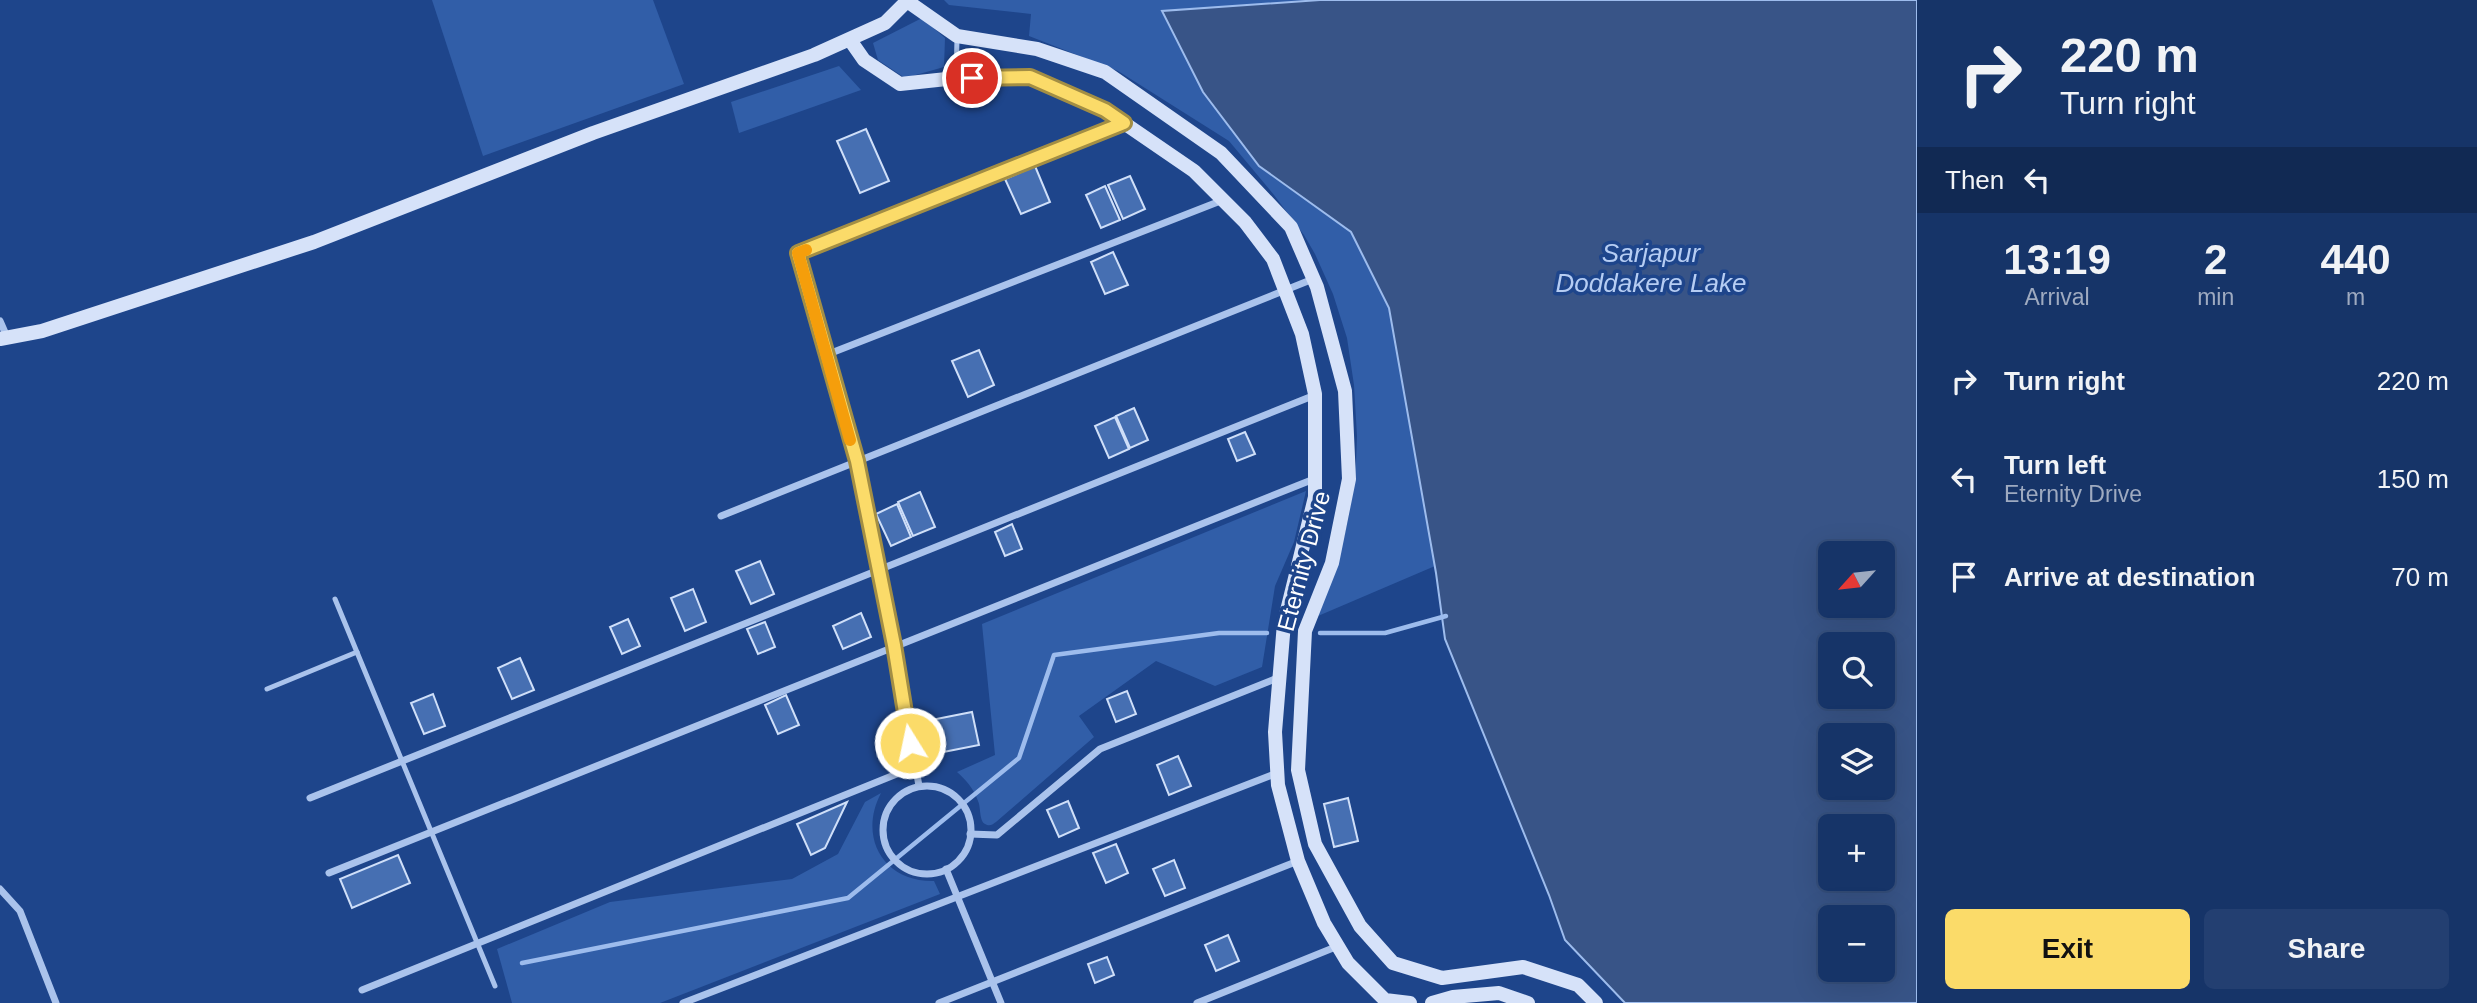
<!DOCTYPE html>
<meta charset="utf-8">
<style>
:root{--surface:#163468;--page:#233f71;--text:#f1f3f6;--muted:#9eaac0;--line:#354f7c;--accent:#fbdb69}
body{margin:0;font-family:Helvetica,sans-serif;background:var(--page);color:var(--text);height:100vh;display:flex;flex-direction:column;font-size:26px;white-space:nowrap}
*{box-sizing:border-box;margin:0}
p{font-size:23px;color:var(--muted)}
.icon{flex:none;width:38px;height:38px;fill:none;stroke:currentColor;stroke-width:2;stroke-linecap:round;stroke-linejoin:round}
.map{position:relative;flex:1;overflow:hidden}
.sheet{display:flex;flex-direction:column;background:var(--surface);width:560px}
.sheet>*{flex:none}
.hud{background:#163468;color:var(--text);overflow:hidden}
.needle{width:46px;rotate:243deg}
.fabs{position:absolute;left:1818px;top:541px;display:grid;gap:14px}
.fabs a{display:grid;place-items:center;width:77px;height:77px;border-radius:10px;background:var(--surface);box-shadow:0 7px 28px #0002,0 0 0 2px var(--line);font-size:35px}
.pin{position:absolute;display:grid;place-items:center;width:60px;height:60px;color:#fff;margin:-30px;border:4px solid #fff;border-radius:50%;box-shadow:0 2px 7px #0007}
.me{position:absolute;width:77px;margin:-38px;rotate:350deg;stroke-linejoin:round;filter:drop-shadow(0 0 5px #0008)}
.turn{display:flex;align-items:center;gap:24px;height:147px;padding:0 28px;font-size:32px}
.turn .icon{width:91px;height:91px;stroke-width:2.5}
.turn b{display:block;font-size:49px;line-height:60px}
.then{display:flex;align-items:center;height:66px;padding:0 28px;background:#0003;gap:14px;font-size:26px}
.eta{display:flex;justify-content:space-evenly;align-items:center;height:119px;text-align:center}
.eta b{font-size:42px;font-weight:700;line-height:49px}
.cta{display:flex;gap:14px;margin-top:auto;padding:14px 28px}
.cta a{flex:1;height:80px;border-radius:10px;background:var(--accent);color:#111;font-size:28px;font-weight:700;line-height:80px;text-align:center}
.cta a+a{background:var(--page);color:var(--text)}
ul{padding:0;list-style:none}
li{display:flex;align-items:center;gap:21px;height:98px;padding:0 28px}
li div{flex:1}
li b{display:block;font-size:26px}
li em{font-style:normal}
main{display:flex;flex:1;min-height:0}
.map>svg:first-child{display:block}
</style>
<main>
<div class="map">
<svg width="1917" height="1003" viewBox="0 0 1917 1003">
<rect width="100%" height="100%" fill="#1e458b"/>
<g fill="#315ea8">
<path d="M432,0H653L684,84L483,156Z"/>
<path d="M944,0H1320L1162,12L1258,166L1351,232L1389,309L1435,566L1318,616L1344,537L1349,515L1356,462L1357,436L1354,385L1347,338L1333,294L1315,254L1304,235L1274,195L1229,141L1118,71L1029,36L1031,14L949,5Z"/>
<path d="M922,18L945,38L944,67L905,78L878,60L873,43Z"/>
<path d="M839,66L861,90L739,133L731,102Z"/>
<path d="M1306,491L1294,542L1275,586L1262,667L1215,686L1156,661L1079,716L1094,737L996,822C993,824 990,827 985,824C979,821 981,807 978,801C974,789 966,780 957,772L995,755L982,624Z"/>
<path d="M881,793C858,837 883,882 934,881L940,894L660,1003H512L497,949L610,902L792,879L838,854L865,802Z"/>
</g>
<path fill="#385487" stroke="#9dbced" stroke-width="2" fill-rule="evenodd" d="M1320,0H1917V1003H1625L1565,940L1549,895L1445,639L1436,573L1389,308L1351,232L1259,166L1203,92L1162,11ZM1830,553H1883V606H1830ZM1830,644H1883V696H1830ZM1830,735H1883V788H1830ZM1830,826H1883V878H1830ZM1830,917H1883V970H1830Z"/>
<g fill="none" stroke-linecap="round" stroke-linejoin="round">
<g stroke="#9dbced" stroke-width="4.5">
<path d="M1320,633H1385L1446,616"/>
<path d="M522,963L848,898L1019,758L1054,655L1219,633H1267"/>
</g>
</g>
<g fill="#466fb2" stroke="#cfdff9" stroke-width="2">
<path d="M866,129L889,181L860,193L837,141Z"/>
<path d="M1035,166L1050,202L1021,214L1005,179Z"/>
<path d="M1130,176L1145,209L1123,219L1108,185Z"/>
<path d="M1105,186L1120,220L1101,228L1086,195Z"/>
<path d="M1113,252L1128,285L1105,294L1091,262Z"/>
<path d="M979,350L994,385L968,397L952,361Z"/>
<path d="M1134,408L1148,440L1130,448L1116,416Z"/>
<path d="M1115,417L1129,449L1109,458L1095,426Z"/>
<path d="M1245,432L1255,454L1237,461L1228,439Z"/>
<path d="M920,492L935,527L913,536L898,502Z"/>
<path d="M897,504L911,537L891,546L876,514Z"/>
<path d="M1012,524L1022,549L1005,556L995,532Z"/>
<path d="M760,561L774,594L751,604L736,571Z"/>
<path d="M693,589L706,622L685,631L671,598Z"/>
<path d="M861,613L871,637L843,649L833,626Z"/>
<path d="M628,619L640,646L622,654L610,627Z"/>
<path d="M765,622L775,647L758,654L747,629Z"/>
<path d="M520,658L534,690L512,699L498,668Z"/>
<path d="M1127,691L1136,714L1116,722L1107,699Z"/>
<path d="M433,694L445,726L424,734L411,703Z"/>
<path d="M786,695L799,725L778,734L765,705Z"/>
<path d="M972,712L979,745L923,756L916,723Z"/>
<path d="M1178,756L1191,786L1169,795L1157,765Z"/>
<path d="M1348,798L1358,841L1334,847L1324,804Z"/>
<path d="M1068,801L1079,828L1059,837L1047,810Z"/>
<path d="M847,802L825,848L811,855L797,824Z"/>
<path d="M1116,844L1128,873L1106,883L1093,853Z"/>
<path d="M398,855L410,883L352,908L340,879Z"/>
<path d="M1174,860L1185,888L1165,896L1153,869Z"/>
<path d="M1228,935L1239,961L1216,971L1205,945Z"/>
<path d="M1107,957L1114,975L1095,983L1088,964Z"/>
</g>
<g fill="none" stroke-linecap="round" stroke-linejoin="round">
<g stroke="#aac3ec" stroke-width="5">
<path d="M956,78L957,39"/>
<path d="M335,599L495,986"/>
<path d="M267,689L357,652"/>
</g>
<g stroke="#aac3ec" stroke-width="7">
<path d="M0,321L7,337"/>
<path d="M826,355L1223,200"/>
<path d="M721,516L1313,279"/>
<path d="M919,786L894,645L857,461L798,253L1124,123"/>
<circle cx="927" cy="830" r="44"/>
<path d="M310,798L1315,395"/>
<path d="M970,834L997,835L1100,749L1280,677"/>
<path d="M946,869L1001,1003"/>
<path d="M329,873L1314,479"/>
<path d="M0,889L20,911L56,1003"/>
<path d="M362,990L914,767"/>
<path d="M683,1003L1277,773"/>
<path d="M939,1003L1298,861"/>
<path d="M1197,1003L1338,946"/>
</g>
<g stroke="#d6e2f9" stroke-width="14">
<path d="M907,1L957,36L1037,49L1105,72L1221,153L1291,227L1317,287L1345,391L1349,479L1332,563L1305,631L1298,770L1315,844L1360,926L1393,963L1442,978L1523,967L1578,985L1596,1003"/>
<path d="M850,40L864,60L900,84L956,78L1030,77L1105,110L1194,171L1245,222L1273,259L1302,334L1315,394V497L1284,623L1275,732L1278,785L1298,861L1324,923L1348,963L1385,1000L1410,1003"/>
<path d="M0,339L42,331L314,242L593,133L814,55L885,23L908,0"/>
<path d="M1432,1003L1453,997L1499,993L1528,1003"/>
</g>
</g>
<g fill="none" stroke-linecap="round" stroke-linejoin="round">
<defs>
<path id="route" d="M910,743L894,645L857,461L798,253L1124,123L1105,110L1030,77L972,78"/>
</defs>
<use href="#route" stroke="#a38e44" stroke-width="18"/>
<use href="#route" stroke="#fbdb69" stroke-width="12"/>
<path stroke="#f59e0b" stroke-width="12" d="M806,250L798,253L850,440"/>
</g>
<g text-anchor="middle" stroke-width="7" stroke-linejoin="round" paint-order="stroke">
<g font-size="24" fill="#fff" stroke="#1e458b">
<text transform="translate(1304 561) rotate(-75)" y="8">Eternity Drive</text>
</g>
<g font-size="26" font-style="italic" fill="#b6cdf3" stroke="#1e458b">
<text x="1651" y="262">Sarjapur<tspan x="1651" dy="30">Doddakere Lake</tspan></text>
</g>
</g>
</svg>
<div class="fabs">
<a><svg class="needle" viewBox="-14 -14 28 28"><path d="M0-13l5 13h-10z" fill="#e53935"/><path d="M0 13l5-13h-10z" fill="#9eaac0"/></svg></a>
<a><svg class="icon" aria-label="search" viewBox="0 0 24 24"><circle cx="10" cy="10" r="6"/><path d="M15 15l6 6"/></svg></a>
<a><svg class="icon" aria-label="layers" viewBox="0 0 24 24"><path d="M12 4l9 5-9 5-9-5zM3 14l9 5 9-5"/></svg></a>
<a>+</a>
<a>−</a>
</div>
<div class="pin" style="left:972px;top:78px;background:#d93025"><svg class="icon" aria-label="arrive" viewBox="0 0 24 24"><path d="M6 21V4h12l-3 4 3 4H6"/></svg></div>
<svg class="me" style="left:910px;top:743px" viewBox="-20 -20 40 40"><circle r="17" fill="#fbdb69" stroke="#fff" stroke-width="3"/><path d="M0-11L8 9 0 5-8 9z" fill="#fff"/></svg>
</div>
<section class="sheet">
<div class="hud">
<div class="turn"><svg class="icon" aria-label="right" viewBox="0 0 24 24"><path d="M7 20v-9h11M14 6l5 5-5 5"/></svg><div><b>220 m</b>Turn right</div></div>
<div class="then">Then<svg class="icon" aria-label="left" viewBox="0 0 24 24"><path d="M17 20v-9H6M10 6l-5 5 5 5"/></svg></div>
</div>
<div class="eta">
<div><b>13:19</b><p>Arrival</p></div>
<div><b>2</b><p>min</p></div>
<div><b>440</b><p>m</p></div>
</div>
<ul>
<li><svg class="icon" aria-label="right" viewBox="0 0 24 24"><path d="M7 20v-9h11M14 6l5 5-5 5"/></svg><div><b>Turn right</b></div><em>220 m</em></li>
<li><svg class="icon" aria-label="left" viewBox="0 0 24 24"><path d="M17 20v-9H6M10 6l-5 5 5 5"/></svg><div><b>Turn left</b><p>Eternity Drive</p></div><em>150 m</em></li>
<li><svg class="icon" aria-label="arrive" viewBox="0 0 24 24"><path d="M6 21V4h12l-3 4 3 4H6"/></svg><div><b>Arrive at destination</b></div><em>70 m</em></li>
</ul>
<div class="cta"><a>Exit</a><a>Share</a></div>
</section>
</main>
